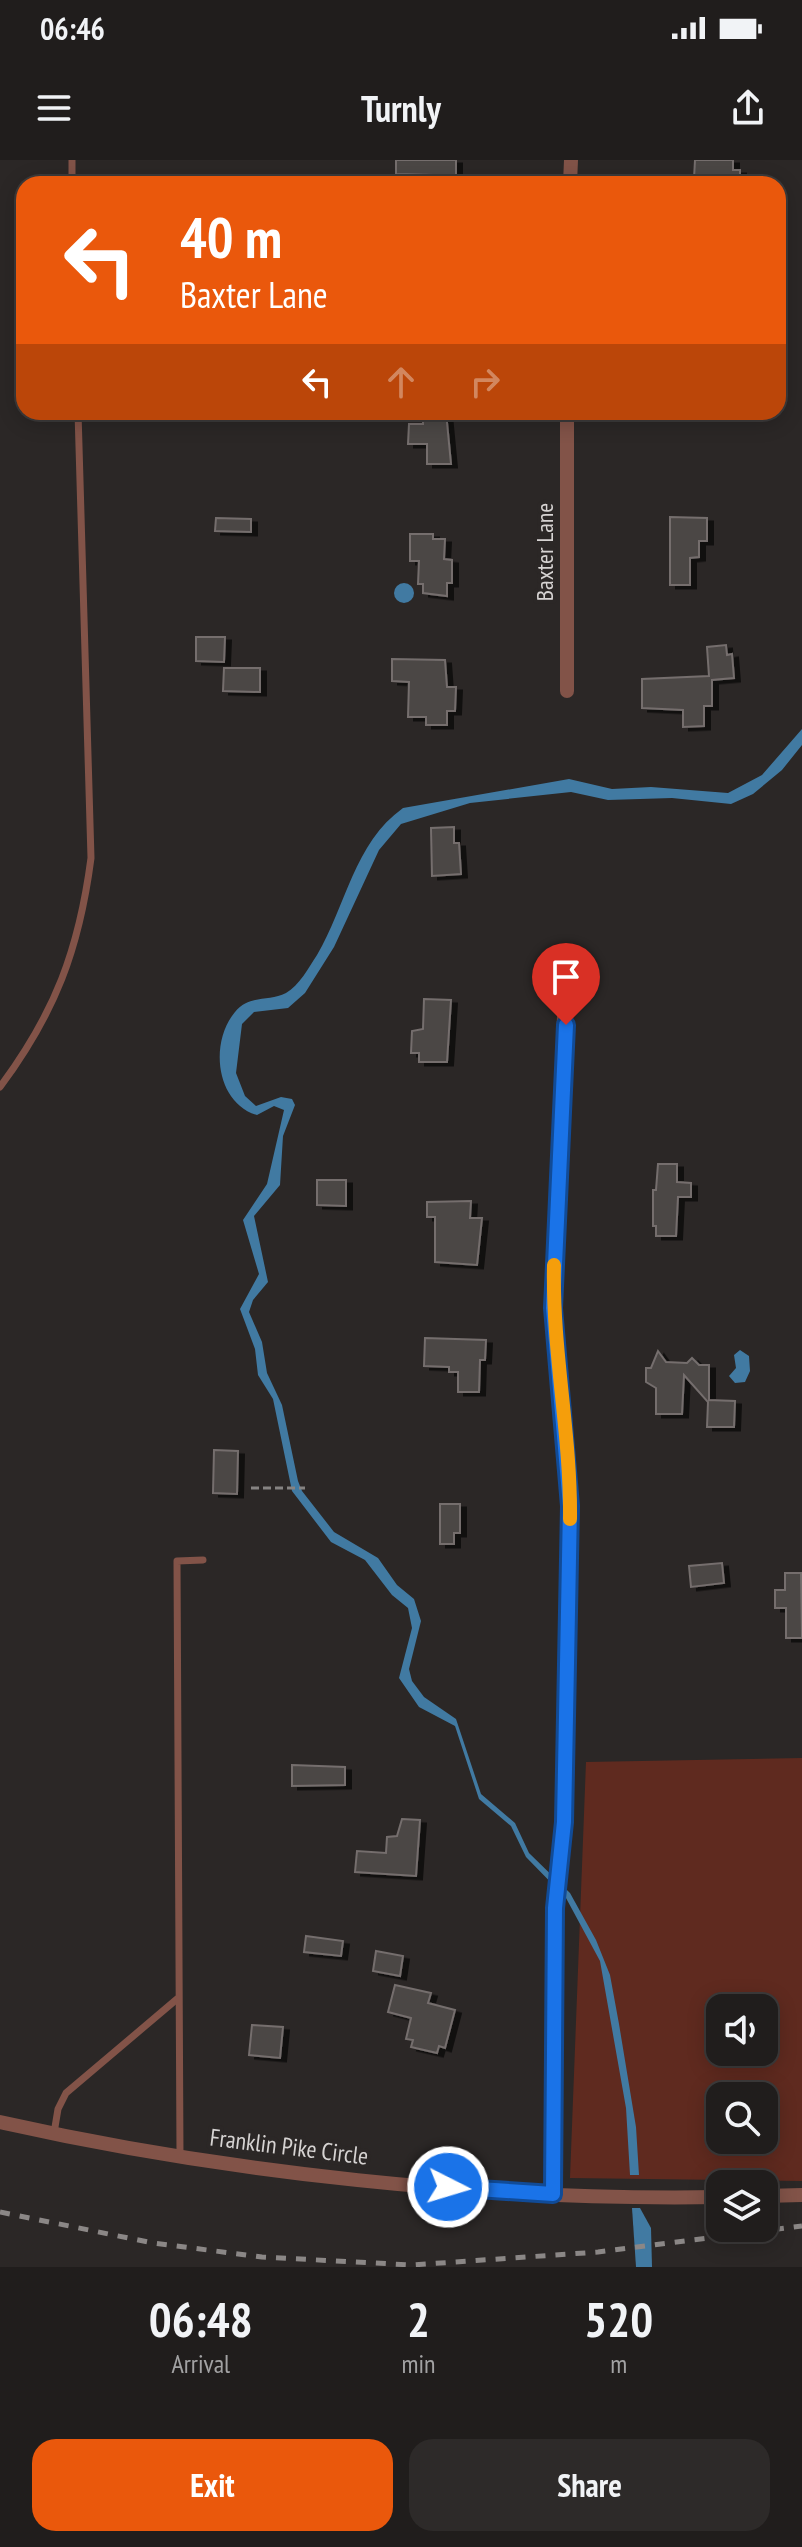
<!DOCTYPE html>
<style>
:root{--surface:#201d1c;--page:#2d2a29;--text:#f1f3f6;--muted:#a2a2a3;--line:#3d3b3b;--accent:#ea580c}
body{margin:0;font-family:"PT Sans Narrow",sans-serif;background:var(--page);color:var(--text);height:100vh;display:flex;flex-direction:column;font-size:30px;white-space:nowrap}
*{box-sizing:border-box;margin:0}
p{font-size:26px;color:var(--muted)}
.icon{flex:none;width:44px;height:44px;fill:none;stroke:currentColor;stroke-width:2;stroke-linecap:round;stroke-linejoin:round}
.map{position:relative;height:2107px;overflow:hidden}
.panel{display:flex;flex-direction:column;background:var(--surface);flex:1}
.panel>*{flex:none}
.top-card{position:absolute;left:16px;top:16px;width:770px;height:244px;border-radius:24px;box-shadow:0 4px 20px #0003,0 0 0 2px var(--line);background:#ea580c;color:#fff;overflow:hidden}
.buttons{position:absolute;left:706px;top:1834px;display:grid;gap:16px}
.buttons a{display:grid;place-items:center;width:72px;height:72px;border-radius:16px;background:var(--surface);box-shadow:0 4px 20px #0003,0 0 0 2px var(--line);font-size:40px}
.pin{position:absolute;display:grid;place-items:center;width:68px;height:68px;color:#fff;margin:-82px -34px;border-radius:50% 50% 50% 0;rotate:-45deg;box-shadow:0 0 8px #0007}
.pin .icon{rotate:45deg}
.me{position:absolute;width:88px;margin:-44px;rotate:95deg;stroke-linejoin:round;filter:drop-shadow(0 0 6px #0008)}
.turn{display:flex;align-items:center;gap:28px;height:168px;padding:0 32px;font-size:36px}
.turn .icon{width:104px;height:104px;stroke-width:2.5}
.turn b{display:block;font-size:56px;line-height:68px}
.lanes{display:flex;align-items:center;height:76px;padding:0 32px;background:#0003;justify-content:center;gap:40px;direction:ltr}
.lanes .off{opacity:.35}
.eta{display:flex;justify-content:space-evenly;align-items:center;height:136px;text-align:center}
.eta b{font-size:48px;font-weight:700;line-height:56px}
.primary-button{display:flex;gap:16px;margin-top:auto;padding:16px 32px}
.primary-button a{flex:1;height:92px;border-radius:24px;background:var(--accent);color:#fff;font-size:32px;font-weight:700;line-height:92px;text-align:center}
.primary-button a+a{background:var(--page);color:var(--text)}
.status{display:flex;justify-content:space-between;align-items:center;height:56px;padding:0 40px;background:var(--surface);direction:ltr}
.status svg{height:22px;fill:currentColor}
header{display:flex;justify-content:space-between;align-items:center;height:104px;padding:0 32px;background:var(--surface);font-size:36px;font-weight:700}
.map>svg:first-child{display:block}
</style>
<div class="status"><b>06:46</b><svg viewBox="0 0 49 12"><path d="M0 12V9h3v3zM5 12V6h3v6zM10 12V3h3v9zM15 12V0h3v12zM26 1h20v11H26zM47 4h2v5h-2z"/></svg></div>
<header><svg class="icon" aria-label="menu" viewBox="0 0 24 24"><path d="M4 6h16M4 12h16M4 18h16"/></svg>Turnly<svg class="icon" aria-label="share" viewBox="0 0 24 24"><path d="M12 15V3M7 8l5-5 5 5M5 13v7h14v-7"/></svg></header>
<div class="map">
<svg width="802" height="2107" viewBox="0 0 802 2107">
<defs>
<filter id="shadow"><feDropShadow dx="6" dy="3.5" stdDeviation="0" flood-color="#0009"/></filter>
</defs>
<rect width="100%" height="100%" fill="#2b2726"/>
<path fill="#5f2a1f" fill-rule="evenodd" d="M802,1598V2021L570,2018L586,1602ZM720,1848H764V1892H720ZM720,1936H764V1980H720Z"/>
<g fill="#417aa2">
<circle cx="404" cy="433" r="10"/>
<path d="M802,569V585L782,610L753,634L731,644L672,638L608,640L571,632L470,643L401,664L379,690L334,787L305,833L288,848L254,852L242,864L236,913L245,936L256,946L281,937L292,939L295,945L283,976L280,1025L254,1056L268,1122L253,1140L249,1152L262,1182L267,1213L282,1245L298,1321L302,1331L334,1372L378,1398L397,1425L414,1439L421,1461L409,1509L412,1521L424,1537L456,1559L481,1634L515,1663L529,1693L570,1733L596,1780L610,1815L619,1864L636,1967L639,2015H630L626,1948L600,1801L566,1738L526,1697L511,1666L479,1639L455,1566L419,1547L399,1518L412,1468L408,1448L392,1435L365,1400L331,1382L292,1331L273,1239L258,1215L255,1189L240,1149L259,1114L243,1060L267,1024L284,950L274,946L257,955C216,943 209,883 235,852C250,834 269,842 286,833C299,826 309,807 317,795C346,746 354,683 403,648L569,619L612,629L651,627L728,633L762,615Z"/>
<path d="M740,1190L749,1196L750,1211L745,1222L735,1223L729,1216L736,1208L734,1195Z"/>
<path d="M632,2048H640L651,2068L652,2107H636Z"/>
</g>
<g fill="#4b4645" stroke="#746e6d" stroke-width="2" filter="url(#shadow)">
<path d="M396,0H456V15H452V24H433V15L396,14Z"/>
<path d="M695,0H733V10H740V24H701V19H694Z"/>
<path d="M423,252H446L451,304H427V284H408L409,264H423Z"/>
<path d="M670,357L707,358V381H699V397L690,398V425H670Z"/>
<path d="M216,358L251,359V372L215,371Z"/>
<path d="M410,374H433V379H445L444,399L452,400V423H447V436L423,433V424H418L419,401H410Z"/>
<path d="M196,477H225L224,502L196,501Z"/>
<path d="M726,485L727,495L732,494L734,518L712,520V546H704V566L683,567V550L642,548V519L709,516L707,487Z"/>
<path d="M392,499L445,500L447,527H456L455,551H447V565H426V557H408L409,522L392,521Z"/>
<path d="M224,508H260V532L223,531Z"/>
<path d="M454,667V683H459L461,714L432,716L431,668Z"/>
<path d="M424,839L451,840L447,902H419V893H411L412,871L423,869Z"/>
<path d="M658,1004H677V1022L691,1023V1037H678L676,1076H656V1066H653V1030H656Z"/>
<path d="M317,1020H346V1046L317,1045Z"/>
<path d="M471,1041L470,1058H482L477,1105L435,1102V1057H427V1042Z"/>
<path d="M425,1178L486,1180L485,1200H480L479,1232H458V1212H449V1207L424,1206Z"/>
<path d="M658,1191L666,1202L687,1203L692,1198L699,1205H709V1240L735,1241L734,1267H707L708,1242L684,1215L682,1254H656V1228L646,1222V1208H651Z"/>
<path d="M214,1290L238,1291L237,1334L213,1333Z"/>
<path d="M440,1344H460V1373H454V1384H440Z"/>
<path d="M722,1403L724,1423L691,1427L689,1406Z"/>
<path d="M785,1413H801L802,1478H786V1448H775V1430H785Z"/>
<path d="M292,1605L345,1607V1625L292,1626Z"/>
<path d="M402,1659L420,1660L416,1716L355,1712L357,1691L386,1693L387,1677L397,1676Z"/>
<path d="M306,1776L343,1781L341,1796L304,1792Z"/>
<path d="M376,1791L403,1796L400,1816L373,1811Z"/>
<path d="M395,1825L431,1833L428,1843L455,1850L445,1888L439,1886L437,1893L411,1887L413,1880L406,1879L411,1858L388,1852Z"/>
<path d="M252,1865L283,1867L280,1898L249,1895Z"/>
</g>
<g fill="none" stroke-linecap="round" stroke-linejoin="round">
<path stroke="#868382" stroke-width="3" stroke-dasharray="8 4" stroke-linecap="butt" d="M251,1328H305"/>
<g stroke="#825348" stroke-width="7">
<path d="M72,0V24"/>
<path d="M0,927C55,853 79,790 91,698L78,252"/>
<path d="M54,1973L58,1949L66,1933L177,1839"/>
<path d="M180,1995L177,1401L203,1400"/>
</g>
<g stroke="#825348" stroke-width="14">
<path d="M570,24L571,0"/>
<path d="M567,531V252"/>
<path d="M0,1962C227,2013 487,2041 720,2037"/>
<path d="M553,2034L555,1748L564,1662L570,1346L553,1148L565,829"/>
<path d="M764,2036L802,2035"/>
</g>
<path stroke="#8b8786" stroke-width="5" stroke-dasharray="10 10" stroke-linecap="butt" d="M0,2052L153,2083L262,2097L412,2105L598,2092L802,2066"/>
</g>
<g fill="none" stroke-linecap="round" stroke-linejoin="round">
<defs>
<path id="route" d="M448,2027L553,2034L555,1748L564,1662L570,1346L553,1148L566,865"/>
</defs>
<use href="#route" stroke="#114b97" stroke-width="20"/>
<use href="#route" stroke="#1a73e8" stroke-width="14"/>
<path stroke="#f59e0b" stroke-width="14" d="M554,1105C552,1191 571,1274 570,1359"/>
</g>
<g text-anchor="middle" stroke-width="8" stroke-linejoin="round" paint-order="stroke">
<g font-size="24" fill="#d6d3d2" stroke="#2b2726">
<text transform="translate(545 392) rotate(-90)" y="8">Baxter Lane</text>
<text transform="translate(289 1987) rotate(7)" y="8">Franklin Pike Circle</text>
</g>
</g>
</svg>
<div class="buttons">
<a><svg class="icon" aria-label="sound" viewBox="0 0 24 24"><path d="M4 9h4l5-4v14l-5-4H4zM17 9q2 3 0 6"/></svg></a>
<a><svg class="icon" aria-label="search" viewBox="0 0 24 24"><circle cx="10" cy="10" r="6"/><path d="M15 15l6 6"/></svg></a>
<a><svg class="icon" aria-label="layers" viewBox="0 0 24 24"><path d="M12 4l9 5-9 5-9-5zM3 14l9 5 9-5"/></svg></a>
</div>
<div class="pin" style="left:566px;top:865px;background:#d93025"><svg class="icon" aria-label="arrive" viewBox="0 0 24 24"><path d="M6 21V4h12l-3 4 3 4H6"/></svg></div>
<svg class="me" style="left:448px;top:2027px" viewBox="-20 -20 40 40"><circle r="17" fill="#1a73e8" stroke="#fff" stroke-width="3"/><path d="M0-11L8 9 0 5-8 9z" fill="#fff"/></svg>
<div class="top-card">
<div class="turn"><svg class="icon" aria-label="left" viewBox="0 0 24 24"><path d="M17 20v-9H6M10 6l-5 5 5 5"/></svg><div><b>40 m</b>Baxter Lane</div></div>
<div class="lanes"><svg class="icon" aria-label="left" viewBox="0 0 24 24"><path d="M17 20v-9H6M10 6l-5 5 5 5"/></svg><svg class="icon off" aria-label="ahead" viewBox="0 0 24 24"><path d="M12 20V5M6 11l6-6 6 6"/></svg><svg class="icon off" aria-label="right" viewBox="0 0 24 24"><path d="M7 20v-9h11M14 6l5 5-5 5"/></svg></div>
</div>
</div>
<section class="panel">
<div class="eta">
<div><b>06:48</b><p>Arrival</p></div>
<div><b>2</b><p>min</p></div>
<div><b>520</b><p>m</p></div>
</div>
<div class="primary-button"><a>Exit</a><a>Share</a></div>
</section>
